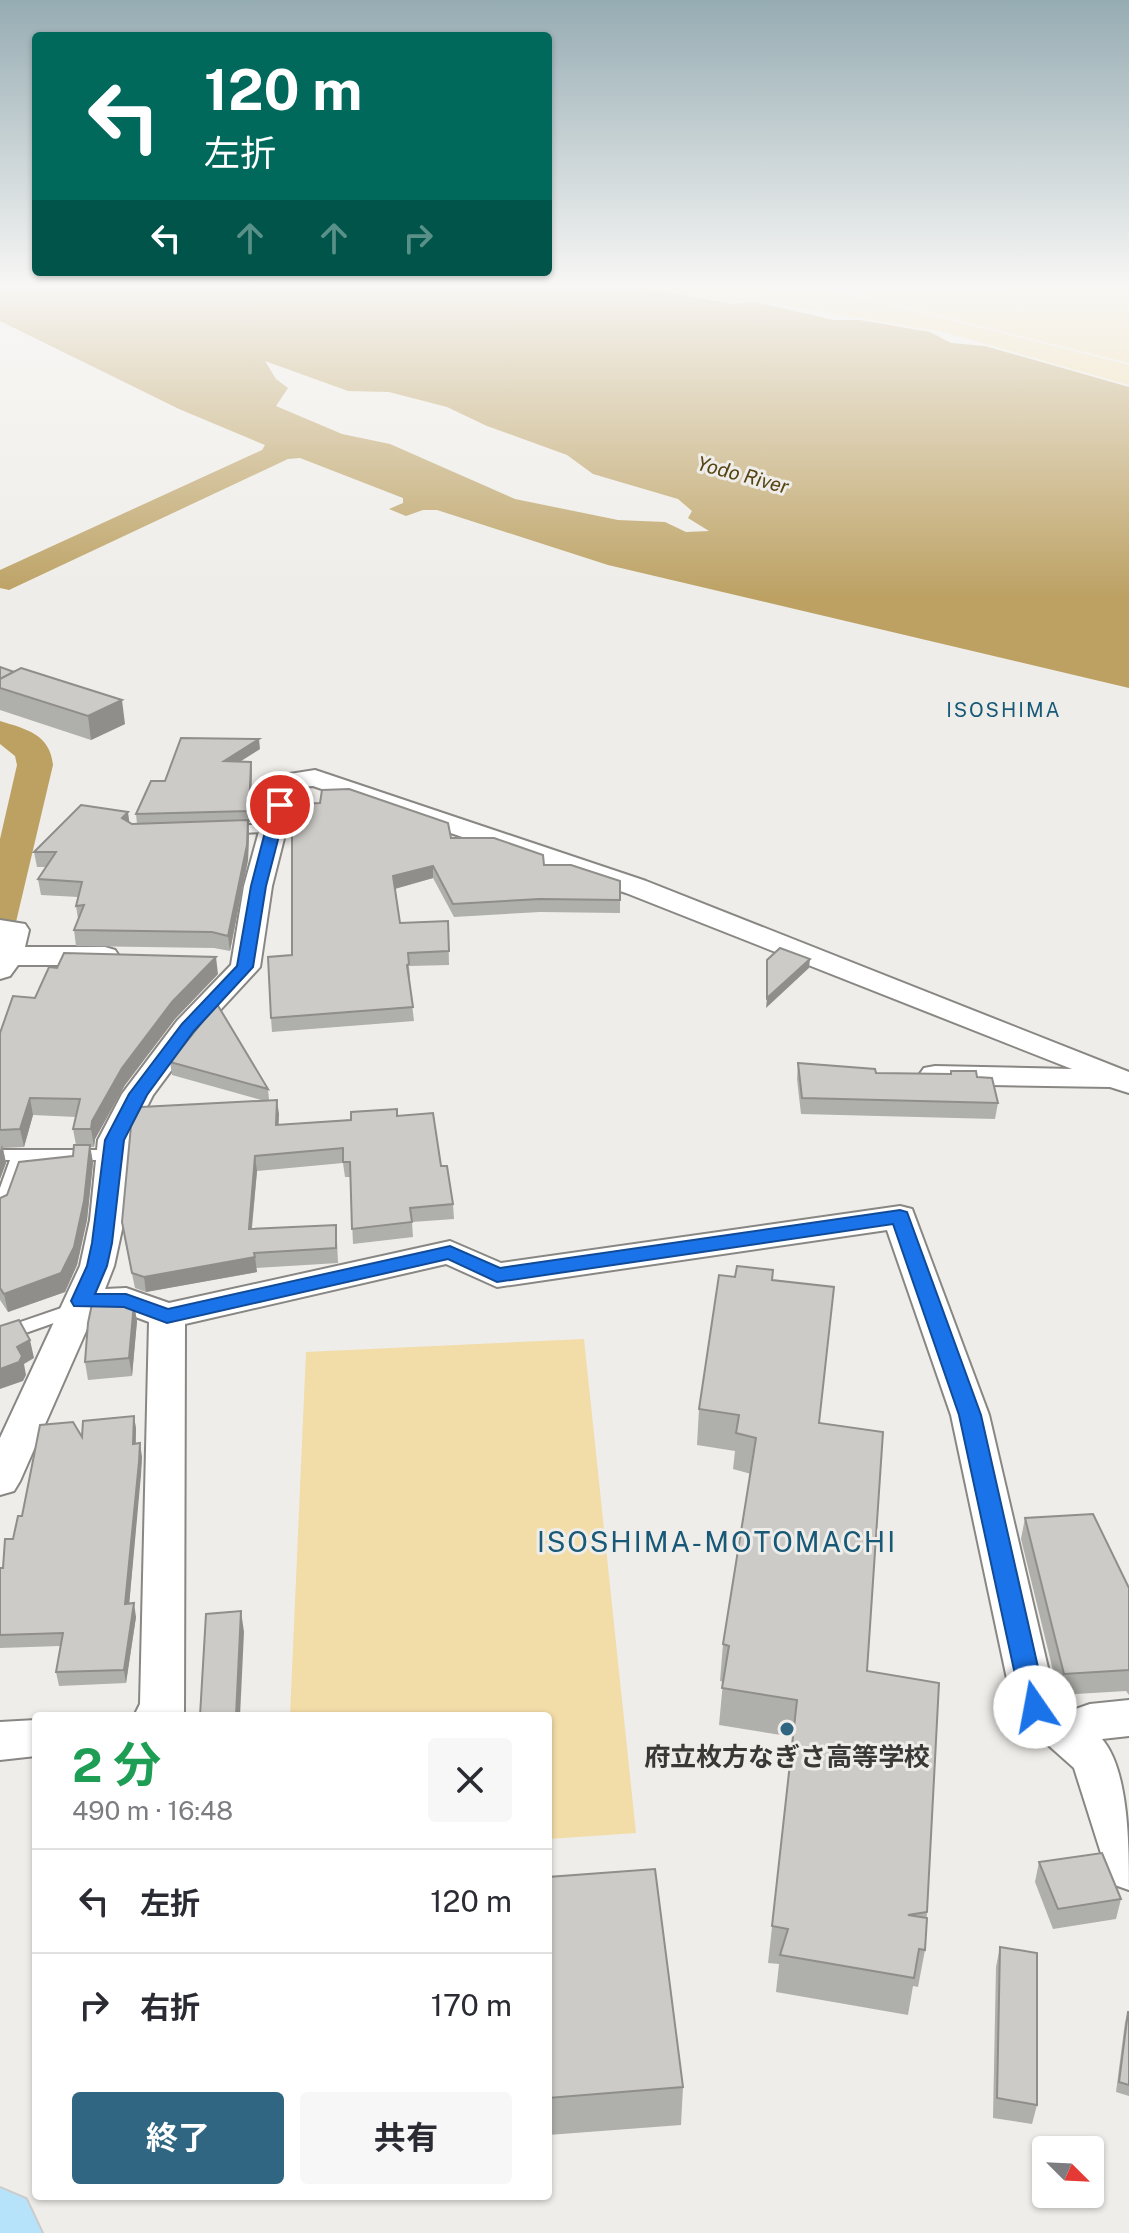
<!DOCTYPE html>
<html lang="ja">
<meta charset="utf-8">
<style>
:root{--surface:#fff;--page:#f7f7f7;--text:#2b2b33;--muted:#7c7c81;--line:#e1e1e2;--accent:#306681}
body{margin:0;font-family:"Public Sans","Noto Sans JP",sans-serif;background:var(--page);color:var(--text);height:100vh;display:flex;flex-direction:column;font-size:30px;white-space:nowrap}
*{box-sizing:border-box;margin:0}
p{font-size:26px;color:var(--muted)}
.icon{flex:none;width:44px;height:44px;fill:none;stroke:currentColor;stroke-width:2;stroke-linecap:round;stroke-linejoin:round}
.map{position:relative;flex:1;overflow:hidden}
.panel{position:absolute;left:32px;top:1712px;width:520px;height:488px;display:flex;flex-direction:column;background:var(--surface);border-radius:8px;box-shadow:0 2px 6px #0004}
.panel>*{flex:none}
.banner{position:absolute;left:32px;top:32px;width:520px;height:244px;border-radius:8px;box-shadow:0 2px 6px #0004;background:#00695c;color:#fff;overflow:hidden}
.needle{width:52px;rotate:114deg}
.buttons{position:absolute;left:1032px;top:2136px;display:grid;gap:16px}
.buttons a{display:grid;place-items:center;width:72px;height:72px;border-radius:8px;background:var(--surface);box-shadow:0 2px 6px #0004;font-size:40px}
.pin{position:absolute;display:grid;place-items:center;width:68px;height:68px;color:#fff;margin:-34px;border:4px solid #fff;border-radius:50%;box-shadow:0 2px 8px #0007}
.me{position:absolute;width:88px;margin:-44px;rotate:348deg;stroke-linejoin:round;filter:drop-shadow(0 0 6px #0008)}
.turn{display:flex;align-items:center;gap:28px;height:168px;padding:0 40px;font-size:36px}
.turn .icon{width:104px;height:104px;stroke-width:2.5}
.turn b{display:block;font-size:56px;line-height:68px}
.lanes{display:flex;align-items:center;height:76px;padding:0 40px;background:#0003;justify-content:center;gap:40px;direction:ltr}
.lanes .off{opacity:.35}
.round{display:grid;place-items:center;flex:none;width:84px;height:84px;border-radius:8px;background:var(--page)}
.overview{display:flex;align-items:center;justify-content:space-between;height:136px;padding:0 40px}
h1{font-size:48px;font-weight:700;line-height:60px;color:#1e9e55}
.action{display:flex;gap:16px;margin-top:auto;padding:16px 40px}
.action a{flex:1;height:92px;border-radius:8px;background:var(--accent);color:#fff;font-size:32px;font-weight:700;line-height:92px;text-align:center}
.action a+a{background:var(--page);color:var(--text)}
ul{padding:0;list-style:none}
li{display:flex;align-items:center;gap:24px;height:104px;padding:0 40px;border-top:2px solid var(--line)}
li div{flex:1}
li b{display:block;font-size:30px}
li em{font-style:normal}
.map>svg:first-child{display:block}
</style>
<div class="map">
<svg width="1129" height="2233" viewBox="0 0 1129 2233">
<rect width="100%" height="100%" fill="#efede9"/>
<g fill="#f2dca8">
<path d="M635,286L800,288L815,286L1129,365V385L944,332L752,300L731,302Z"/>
<path d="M823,286H1129V363L865,297Z"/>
<path d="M584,1339L636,1833L548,1839V1716H290L306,1352Z"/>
</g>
<g fill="#bca163" fill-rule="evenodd">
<path d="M0,286H634L733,304L755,302L834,320H860L930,332L951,343L985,346L1129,387V688L608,565L437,510H423L406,516L389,509L403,503V498L300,458L288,459L9,590L0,588V570L262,450L265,445L179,409L0,321ZM265,361L348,391L389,392L447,407L487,426L567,455L593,474L678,499L692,511L688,518L709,531L686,532L665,522L618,520L515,499L390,444L342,434L276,406L288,388L276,379Z"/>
<path d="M0,721C26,729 50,734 53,765L16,922L0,945V839L17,765L15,756L0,744Z"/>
</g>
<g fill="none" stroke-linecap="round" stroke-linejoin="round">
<defs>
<g id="lane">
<path d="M274,824L281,828L279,831L228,834L221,830L228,826Z"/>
<path d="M0,1150H113L121,1155L113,1160H26L8,1212L0,1217V1188L10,1160H0Z"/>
<path d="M76,1303L82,1305L85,1309L82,1313L0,1342V1329Z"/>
</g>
<g id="street">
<path d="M315,770L646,881L1129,1072V1093L1110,1087L935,1084L924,1082L919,1075L924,1068L935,1066L1072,1069L626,893L313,786L297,787L272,886L260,967L199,1033L153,1095L130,1140L124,1220L114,1266L105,1289L126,1288L169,1303L450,1241L501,1263L900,1206L912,1209L989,1415L1055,1698L1070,1711L1090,1704L1129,1700V1736L1102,1739C1129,1770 1129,1847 1129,1890L1112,1884L1106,1869L1074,1768L1020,1720L1013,1707L951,1415L887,1230L497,1287L446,1264L185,1324L184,1712L182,1716H134L140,1704L149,1322L122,1312L94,1313L20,1481L14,1491L0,1495V1438L80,1266L90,1220L98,1140L122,1094L177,1021L231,965L244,886L273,781L277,776Z"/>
<path d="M0,920L25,924L29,930L25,947H105L115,950L119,956L115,962L105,965H18L10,976L0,979Z"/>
<path d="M36,1720V1756L0,1760V1722Z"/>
</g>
<path id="primary" d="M0,2188L26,2199L42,2233H0Z"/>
</defs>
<use href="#lane" stroke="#888783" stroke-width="4"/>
<use href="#street" stroke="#888783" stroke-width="4"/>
<use href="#primary" stroke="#cccbcb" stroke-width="4"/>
<use href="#lane" fill="#fff" fill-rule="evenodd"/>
<use href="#street" fill="#fff" fill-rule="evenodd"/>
<use href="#primary" fill="#b6e2fa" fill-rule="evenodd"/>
</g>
<g fill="#afafab">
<path d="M0,667L125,724L91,740L0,710Z"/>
<path d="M260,749L241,761L251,762L252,772L250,822H248L249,835L248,860L230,951L214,948L76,946L74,930L78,919L76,906L78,897L41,895L38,879L46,867H37L34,852L129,823L132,824H137L136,814L165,781Z"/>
<path d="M451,838L544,865L620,881V913L540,912L454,917L433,878L395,889L400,923L448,921L449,965L409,966L410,978H409L414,1021L272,1032L271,1018L292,955Z"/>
<path d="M218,974L175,1019L125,1085L95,1139L94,1147H90L93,1163L87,1220L77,1265L65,1292L8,1312L0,1300V1198L73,1156L76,1145L73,1129L76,1117L33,1115L24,1147L3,1148L6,1163L0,1179V1033L35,998Z"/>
<path d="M170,1062L268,1089L269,1100L279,1114L278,1125L397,1116L441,1166L453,1204L454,1219L412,1222L413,1237L353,1244L350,1177H345L343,1163L257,1171L252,1229L337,1240L338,1263L256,1268L257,1272L146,1292L135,1288L124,1237L265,1101L172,1075Z"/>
<path d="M798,1063L876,1073L950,1074L951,1071L977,1077L998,1103L995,1119L801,1114L797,1079Z"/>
<path d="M735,1277L772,1280L820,1423L867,1671L927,1912L925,1950L918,1987L913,1986L908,2015L776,1992L779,1964L768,1963L793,1737L719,1725L723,1682L720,1681L723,1644L751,1474L733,1469L735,1451L697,1445L699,1409Z"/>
<path d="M137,1321L132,1376L88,1380L85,1362Z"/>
<path d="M134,1416L136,1429V1444L142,1457L129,1604L136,1617L126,1683L59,1686L56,1672L60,1646L0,1648V1568H3L22,1516L82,1437Z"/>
<path d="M1025,1518L1129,1588V1695L1126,1691L1059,1695L1021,1539Z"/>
<path d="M1039,1862L1121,1899L1116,1919L1053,1929L1035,1882Z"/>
<path d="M548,1877L683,2087L681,2125L548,2135Z"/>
<path d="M1000,1947L1037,2105L1032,2124L993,2118L996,1967Z"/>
<path d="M1128,2012H1129V2096L1116,2092L1125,2022Z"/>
</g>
<g fill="#8f8e8b">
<path d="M122,700L125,724L91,740L88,716Z"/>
<path d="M259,739L260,749L225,771L224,761Z"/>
<path d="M251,762L252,772L250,822L249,811Z"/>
<path d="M128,812L130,827L122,818Z"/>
<path d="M248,820L249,835L248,860L230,951L228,936Z"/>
<path d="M433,866V878L394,889L393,876Z"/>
<path d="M216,957L218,974L175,1019L125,1085L95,1139L94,1147L91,1129L92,1121L122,1068L172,1002Z"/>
<path d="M810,959L809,968L766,1008L767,998Z"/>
<path d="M30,1098L33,1115L24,1147L20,1129Z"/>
<path d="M277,1100L279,1114L278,1139L276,1125Z"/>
<path d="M2,1145L6,1163L0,1179V1151Z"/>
<path d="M90,1145L93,1163L87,1220L77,1265L65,1292L8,1312L4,1294Z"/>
<path d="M255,1156L257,1171L250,1244L249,1229Z"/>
<path d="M255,1257L257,1272L146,1292L144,1277Z"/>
<path d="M134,1303L137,1321L132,1376L129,1358Z"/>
<path d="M30,1340L34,1358L24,1364L26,1375L23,1381L0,1389V1369L17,1347Z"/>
<path d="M134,1416L136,1429L135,1457L133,1444Z"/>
<path d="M140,1443L142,1457L141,1475L128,1617L125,1604Z"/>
<path d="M134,1603L136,1617L126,1683L124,1670Z"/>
<path d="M241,1611L244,1632L240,1716H236Z"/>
</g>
<g fill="#cccbc7" stroke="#8f8e8b" stroke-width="2">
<path d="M0,667L14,672L0,679Z"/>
<path d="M21,668L122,700L88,716L0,688V679Z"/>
<path d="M181,738L259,739L224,761L251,762L249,811L136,814L151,781H165Z"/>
<path d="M349,789L448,823L451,838H494L543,855L544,865H571L620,881V900L540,899L453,904L433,866L393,876L400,923L448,921L449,951L408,953L409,964L407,965L413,1007L271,1018L268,957L292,955V804L320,803L322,790Z"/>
<path d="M81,805L128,812L122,818L132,824L248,820L247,845L228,936L212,932L74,930L84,905L76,906L82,882L38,879L56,852H34Z"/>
<path d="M780,948L810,959L767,998V960Z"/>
<path d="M64,953L216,957L172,1002L122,1068L92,1121L91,1129H73L80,1099L30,1098L20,1129L0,1130V1033L13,996L35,998L49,967L57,968Z"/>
<path d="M217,1004L268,1089L170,1062Z"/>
<path d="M798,1063L875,1069L876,1073L951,1074V1071H976L977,1077L992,1078L998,1103L802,1098Z"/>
<path d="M277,1100L276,1125L351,1120V1112L397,1109V1116L433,1113L441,1166H447L453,1204L410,1208L412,1222L352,1229L350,1162H343V1148L255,1156L249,1229L336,1225V1248L254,1253L255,1257L144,1277L132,1273L122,1222L131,1126L141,1107Z"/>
<path d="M74,1145H90L84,1201L74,1247L61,1273L4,1294L0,1288V1198L7,1195L19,1162L73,1156Z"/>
<path d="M737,1266L773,1270L772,1280L834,1287L819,1423L883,1432L867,1671L939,1683L927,1912L908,1915L927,1918L925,1950L919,1949L914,1978L780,1955L788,1929L772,1926L797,1700L722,1688L729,1646L723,1644L756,1438L736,1433L739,1415L699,1409L719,1275L735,1277Z"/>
<path d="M119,1298L134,1303L129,1358L85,1362L88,1323L93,1299Z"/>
<path d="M19,1320L30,1340L17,1347L22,1356L19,1362L0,1369V1326Z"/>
<path d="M134,1416L133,1444L140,1443L139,1462L125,1604L134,1603L124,1670L56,1672L63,1633L0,1635V1568H3L5,1539H13L18,1516H22L40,1425L73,1422L82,1437L83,1421Z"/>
<path d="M1093,1514L1129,1588V1670L1064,1674L1025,1518Z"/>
<path d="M241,1611L236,1716H200L206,1614Z"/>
<path d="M1102,1853L1121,1899L1058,1909L1039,1862Z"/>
<path d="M655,1869L683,2087L548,2098V1877Z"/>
<path d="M1000,1947L1037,1953V2105L997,2098Z"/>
<path d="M1128,2012H1129V2085L1119,2082Z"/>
</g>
<linearGradient id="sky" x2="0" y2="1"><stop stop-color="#96acb3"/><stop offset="0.48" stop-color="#f8f7f5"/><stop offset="1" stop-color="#f8f7f5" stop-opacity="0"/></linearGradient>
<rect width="1129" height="598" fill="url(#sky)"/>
<path fill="#1a73e8" stroke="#114b97" stroke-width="2" d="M280,800L287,805L266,886L253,967L194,1031L147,1095L124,1140L112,1243L107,1266L95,1294H126L168,1309L450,1246L500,1268L900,1210L907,1212L981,1415L1047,1707L1044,1715L1035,1718L1026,1715L1022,1707L959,1415L893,1224L497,1282L448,1259L167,1323L124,1307L74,1306L71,1301L87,1266L92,1243L105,1140L129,1094L182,1024L237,966L251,886L272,805Z"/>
<circle fill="#306681" stroke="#efede9" stroke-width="3" cx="787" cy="1729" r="8"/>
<g text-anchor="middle" stroke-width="6" stroke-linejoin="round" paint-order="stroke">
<g font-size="20" font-style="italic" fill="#564412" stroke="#efede9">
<text transform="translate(743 475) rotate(15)" y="7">Yodo River</text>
</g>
<g font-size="20" letter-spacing="2" fill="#185977" stroke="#efede9">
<text x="1004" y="717">ISOSHIMA</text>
</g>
<g font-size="26" font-weight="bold" fill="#393837" stroke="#efede9">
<text x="787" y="1766">府立枚方なぎさ高等学校</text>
</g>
<g font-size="28" letter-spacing="2" fill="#185977" stroke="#efede9">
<text x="717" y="1552">ISOSHIMA-MOTOMACHI</text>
</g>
</g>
</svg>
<div class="buttons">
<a><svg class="needle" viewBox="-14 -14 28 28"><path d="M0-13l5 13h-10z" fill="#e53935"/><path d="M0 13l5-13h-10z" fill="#7c7c81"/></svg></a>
</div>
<div class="pin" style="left:280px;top:805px;background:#d93025"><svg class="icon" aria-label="arrive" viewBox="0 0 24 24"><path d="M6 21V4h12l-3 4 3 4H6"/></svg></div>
<svg class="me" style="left:1035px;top:1707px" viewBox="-20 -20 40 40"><circle r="19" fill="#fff"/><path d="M0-13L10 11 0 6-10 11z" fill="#1a73e8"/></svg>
<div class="banner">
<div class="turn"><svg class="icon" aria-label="left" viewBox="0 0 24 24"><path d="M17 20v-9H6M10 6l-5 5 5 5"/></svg><div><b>120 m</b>左折</div></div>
<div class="lanes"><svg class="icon" aria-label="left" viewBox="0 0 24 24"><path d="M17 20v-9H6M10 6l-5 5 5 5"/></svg><svg class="icon off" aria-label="ahead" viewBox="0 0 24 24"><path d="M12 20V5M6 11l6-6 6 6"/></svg><svg class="icon off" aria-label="ahead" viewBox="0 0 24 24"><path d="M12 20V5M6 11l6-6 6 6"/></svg><svg class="icon off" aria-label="right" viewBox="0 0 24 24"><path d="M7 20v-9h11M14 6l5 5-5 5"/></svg></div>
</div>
<section class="panel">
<div class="overview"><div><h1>2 分</h1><p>490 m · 16:48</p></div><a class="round"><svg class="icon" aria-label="close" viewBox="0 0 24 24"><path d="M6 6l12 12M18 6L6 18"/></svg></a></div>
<ul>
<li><svg class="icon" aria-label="left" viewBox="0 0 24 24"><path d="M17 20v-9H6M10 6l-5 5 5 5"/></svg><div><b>左折</b></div><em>120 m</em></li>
<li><svg class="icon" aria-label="right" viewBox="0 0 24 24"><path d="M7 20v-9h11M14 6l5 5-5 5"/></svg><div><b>右折</b></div><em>170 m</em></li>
</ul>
<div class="action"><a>終了</a><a>共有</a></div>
</section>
</div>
